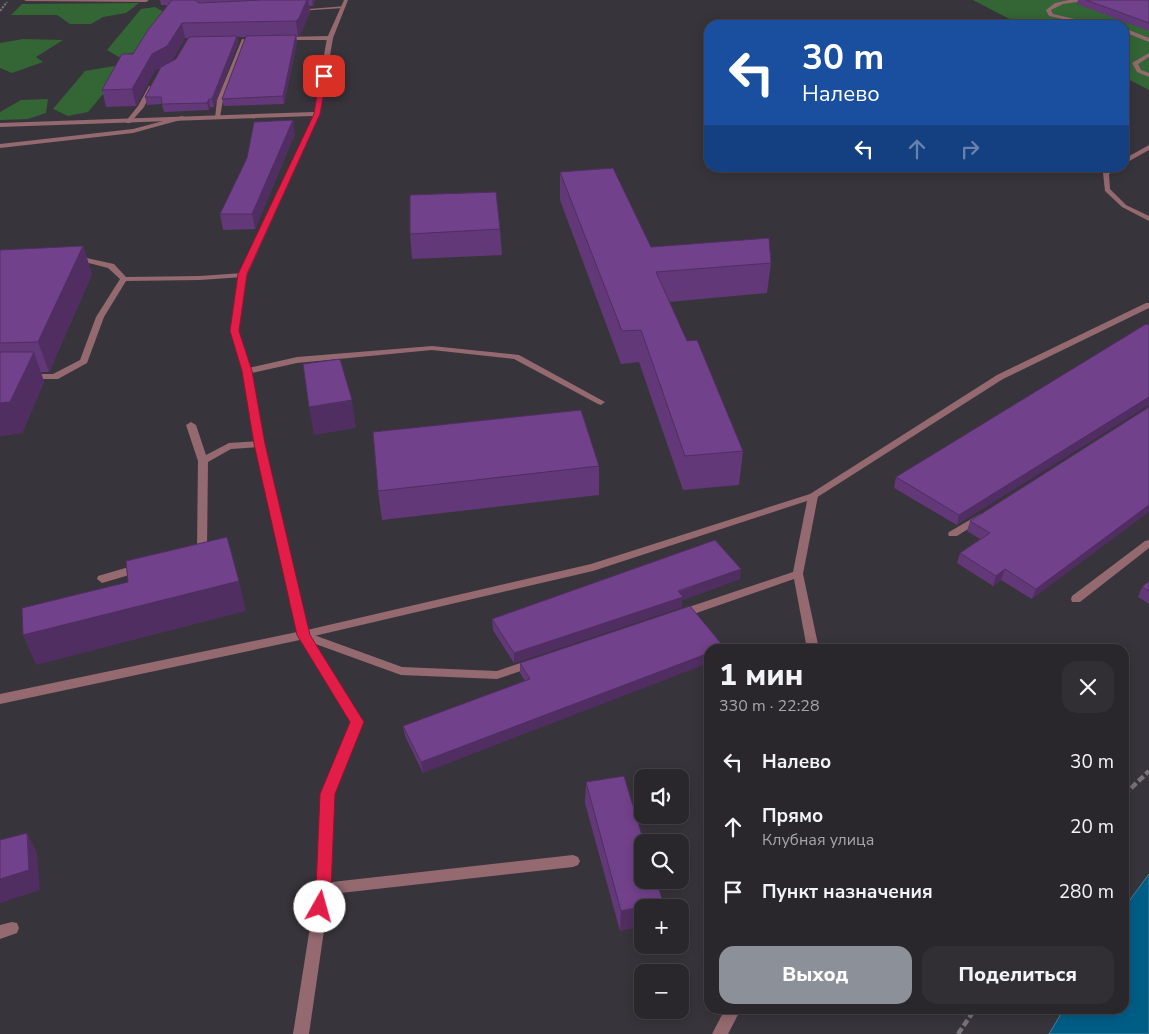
<!DOCTYPE html>
<html lang="ru">
<meta charset="utf-8">
<style>
:root{--surface:#2a272c;--page:#322f34;--text:#f1f3f6;--muted:#a5a5a9;--line:#464448;--accent:#8c9099}
body{margin:0;font-family:"Nunito Sans",sans-serif;background:var(--page);color:var(--text);height:100vh;display:flex;flex-direction:column;font-size:19px;white-space:nowrap}
*{box-sizing:border-box;margin:0}
p{font-size:16px;color:var(--muted)}
.icon{flex:none;width:28px;height:28px;fill:none;stroke:currentColor;stroke-width:2;stroke-linecap:round;stroke-linejoin:round}
.map{position:relative;flex:1;overflow:hidden}
.sheet{position:absolute;left:704px;top:644px;width:425px;height:370px;display:flex;flex-direction:column;background:var(--surface);border-radius:15px;box-shadow:0 2px 12px #0003,0 0 0 1px var(--line)}
.sheet>*{flex:none}
.hud{position:absolute;left:704px;top:20px;width:425px;height:152px;border-radius:15px;box-shadow:0 2px 12px #0003,0 0 0 1px var(--line);background:#1a4fa0;color:#fff;overflow:hidden}
.buttons{position:absolute;left:634px;top:769px;display:grid;gap:10px}
.buttons a{display:grid;place-items:center;width:55px;height:55px;border-radius:10px;background:var(--surface);box-shadow:0 2px 12px #0003,0 0 0 1px var(--line);font-size:25px}
.pin{position:absolute;display:grid;place-items:center;width:42px;height:42px;color:#fff;margin:-21px;border-radius:10px;box-shadow:0 2px 8px #0006}
.me{position:absolute;width:55px;margin:-28px;rotate:7deg;stroke-linejoin:round;filter:drop-shadow(0 0 4px #0008)}
.turn{display:flex;align-items:center;gap:18px;height:105px;padding:0 15px;font-size:22px}
.turn .icon{width:65px;height:65px;stroke-width:2.5}
.turn b{display:block;font-size:35px;line-height:42px}
.lanes{display:flex;align-items:center;height:48px;padding:0 15px;background:#0003;justify-content:center;gap:25px;direction:ltr}
.lanes .off{opacity:.35}
.round{display:grid;place-items:center;flex:none;width:52px;height:52px;border-radius:15px;background:var(--page)}
.head{display:flex;align-items:center;justify-content:space-between;height:85px;padding:0 15px}
h1{font-size:30px;font-weight:800;line-height:38px}
.button{display:flex;gap:10px;margin-top:auto;padding:10px 15px}
.button a{flex:1;height:58px;border-radius:15px;background:var(--accent);color:#fff;font-size:20px;font-weight:800;line-height:58px;text-align:center}
.button a+a{background:var(--page);color:var(--text)}
ul{padding:0;list-style:none}
li{display:flex;align-items:center;gap:15px;height:65px;padding:0 15px}
li div{flex:1}
li b{display:block;font-size:19px}
li em{font-style:normal}
.map>svg:first-child{display:block}
</style>
<div class="map">
<svg width="1149" height="1034" viewBox="0 0 1149 1034">
<rect width="100%" height="100%" fill="#38343b"/>
<g fill="#336535">
<path d="M973,0H1149V90L1124,77V25H1021Z"/>
<path d="M139,3L126,13L103,17L91,24H70L57,15H11L22,4Z"/>
<path d="M155,7L166,13L141,50L119,57L107,50L141,9Z"/>
<path d="M23,39L63,40L36,57L43,62L12,73L0,68V43Z"/>
<path d="M114,66L120,74L88,112L68,116L53,109L85,71Z"/>
<path d="M48,99L46,113L28,119L0,120V112L21,100Z"/>
</g>
<path fill="#005d86" stroke="#4282a0" d="M1149,874V1034H1049L1064,1009H1124V908Z"/>
<g fill="none" stroke-linecap="round" stroke-linejoin="round">
<path stroke="#777379" stroke-width="2" stroke-dasharray="2.5 1" stroke-linecap="butt" d="M0,11L7,2"/>
<g stroke="#777379" stroke-width="4.5" stroke-dasharray="7 3" stroke-linecap="butt">
<path d="M1124,795L1149,771"/>
<path d="M958,1034L975,1009"/>
</g>
<g fill="#94696f" fill-rule="evenodd">
<path d="M24,0H148V1L146,2L26,1Z"/>
<path d="M1069,0H1091L1063,4L1051,10L1053,14L1100,25H1091L1049,16L1046,10L1055,3Z"/>
<path d="M346,6L344,8L298,11L296,10Z"/>
<path d="M1124,28L1149,38V42L1124,32Z"/>
<path d="M283,37L330,36L333,38L330,40H281Z"/>
<path d="M242,39L247,40L223,100L220,117L215,118L217,100Z"/>
<path d="M1149,53V57L1138,64L1141,70L1149,73V77L1137,72L1132,63Z"/>
<path d="M149,86L154,87L144,107L130,123H126V121L138,106Z"/>
<path d="M182,116L184,117V119L133,133L0,148V144L133,129Z"/>
<path d="M1149,145V150L1124,164V159Z"/>
<path d="M1111,168H1118L1109,174L1110,189L1126,205L1149,216V221L1122,207L1105,191L1103,173Z"/>
<path d="M73,255L114,264L126,277L200,276L243,273L247,275L243,277L200,280L126,281L104,317L87,363L58,379H25L24,377L28,374H53L80,360L96,317L120,279L108,268L73,259Z"/>
<path d="M432,346L519,355L605,402L601,405L598,404L514,359L432,350L297,363L247,374L243,371L244,369L297,357Z"/>
<path d="M191,422L196,425L206,455L229,443L260,441L265,444L260,447L231,449L208,462L207,550L206,552L197,555L192,552L197,548L198,461L186,425Z"/>
<path d="M813,493L818,496L803,574L819,649H807L794,579L685,617H677L676,614L677,611L793,572L808,496Z"/>
<path d="M980,514L984,515L985,517L984,519L957,536H949L948,534L949,532Z"/>
<path d="M1149,540V548L1080,602H1072L1071,599L1072,596L1145,541Z"/>
<path d="M139,564L144,568L143,571L102,583L97,579L98,576Z"/>
<path d="M303,631L402,667L497,671L532,659L536,660L538,663L536,666L497,679L401,675L299,638L297,635L299,632Z"/>
<path d="M573,855L578,857L580,861L578,865L573,867L323,895L318,893L316,889L318,885L323,883Z"/>
<path d="M12,922L17,923L19,928L17,933L0,939V925Z"/>
<path d="M725,1009H741L728,1034H712Z"/>
</g>
<path fill="#94696f" fill-rule="evenodd" d="M344,0H348L333,38L320,114L247,275L238,331L251,371L265,444L307,630L591,564L810,494L997,375L1146,303H1149V308L1003,379L816,498L593,571L310,637L363,722L333,794L330,889L309,1034H293L316,889L321,794L351,722L300,640L0,704V694L297,632L255,444L243,371L230,331L239,275L313,116L0,127V123L314,112L327,38Z"/>
</g>
<g fill="#623878" fill-rule="evenodd">
<path d="M160,0H315L313,6H309L310,12L301,33L298,36H296L297,42L284,104L224,106L222,99L246,37H237L238,43L214,107H210L209,110L164,112L162,104L147,105L145,97L161,67L155,70L136,106L106,107L102,90L133,54L167,7L166,5H161ZM185,38H188L176,59L171,62Z"/>
<path d="M1078,0H1149V31L1077,4Z"/>
<path d="M295,134L255,229L223,230L220,214L247,158Z"/>
<path d="M560,172L651,247L771,263L767,293L669,302L687,341L743,451L739,485L683,490L639,362L621,364L560,200Z"/>
<path d="M500,229L502,255L412,259L410,234Z"/>
<path d="M83,246L92,274L49,372H41L44,382L22,433L0,436V250Z"/>
<path d="M1149,325L957,525L894,488L896,477Z"/>
<path d="M1149,407L1032,599L1001,580L993,586L957,563L960,553L980,539L967,531L970,521Z"/>
<path d="M599,466V495L382,520L378,491Z"/>
<path d="M740,579L682,600V607L514,663L493,630L492,619Z"/>
<path d="M1149,581V604L1138,597L1142,587Z"/>
<path d="M724,647V649H709L423,773L405,736L403,726L525,681L520,673V663Z"/>
<path d="M705,750H709V800H708L703,771Z"/>
<path d="M586,782L663,902L662,908H642V926L620,931L585,803Z"/>
</g>
<g fill="#502e61">
<path d="M307,0H308L310,12L301,33L298,36L296,21Z"/>
<path d="M312,0H315L313,6Z"/>
<path d="M182,23L185,38L171,62L155,70L136,106L132,89L152,54Z"/>
<path d="M296,35L297,42L284,104L283,96Z"/>
<path d="M237,36L238,43L214,107L212,99Z"/>
<path d="M209,99L210,107L209,110L207,103Z"/>
<path d="M293,120L295,134L255,229L252,214Z"/>
<path d="M83,246L92,274L49,372L38,342Z"/>
<path d="M34,352L44,382L22,433L0,436V403Z"/>
<path d="M1149,397V405L957,525L959,515Z"/>
<path d="M352,400L356,428L314,435L309,407Z"/>
<path d="M1149,505V512L1032,599L1036,589Z"/>
<path d="M741,569L740,579L682,600V607L514,663V653Z"/>
<path d="M1005,569L1001,580L993,586L996,576Z"/>
<path d="M239,581L246,611L36,665L23,635Z"/>
<path d="M709,653V663L423,773L421,762Z"/>
<path d="M27,833L37,853L40,890L0,903V879Z"/>
<path d="M663,902L662,908H642V926L620,931L621,911Z"/>
</g>
<g fill="#72418b" stroke="#502e61">
<path d="M172,0H195L199,3L262,0H307L299,18L296,21L182,23L167,46L152,54L132,89L102,90L122,54H133L148,30Z"/>
<path d="M1086,0H1149V23Z"/>
<path d="M296,35L283,96L222,99L246,36Z"/>
<path d="M237,36L212,99H209L207,103L162,104L161,97H145L161,67L176,59L189,37Z"/>
<path d="M293,120L252,214H220L247,158L254,122Z"/>
<path d="M613,168L651,247L769,238L771,263L656,272L687,341L697,340L743,451L685,456L641,330L622,331L560,172Z"/>
<path d="M496,192L500,229L410,234V195Z"/>
<path d="M83,246L38,342L0,343V250Z"/>
<path d="M1146,324L1149,325V397L959,515L896,477Z"/>
<path d="M0,352H34L10,402L0,403Z"/>
<path d="M340,359L352,400L309,407L303,364Z"/>
<path d="M1149,407V505L1036,589L1005,569L996,576L960,553L990,533L970,521Z"/>
<path d="M581,410L599,466L378,491L373,432Z"/>
<path d="M227,537L239,581L23,635L22,608L128,582L126,561Z"/>
<path d="M715,540L741,569L678,591L683,597L514,653L492,619Z"/>
<path d="M1149,581V591L1142,587Z"/>
<path d="M690,606L724,647L721,649H709V653L421,762L403,726L530,679L520,663Z"/>
<path d="M705,750H709V771Z"/>
<path d="M624,776L644,842H642V880H656L663,902L621,911L586,782Z"/>
<path d="M27,833L29,870L0,879V840Z"/>
</g>
<path fill="#e11d48" stroke="#92132f" d="M324,74L327,76L320,114L247,274L239,331L252,371L265,444L310,635L364,722L335,794L331,889L326,912L320,914L315,912L313,907L316,889L320,794L350,722L297,635L254,444L242,371L230,331L238,274L314,114L320,76Z"/>
</svg>
<div class="buttons">
<a><svg class="icon" aria-label="sound" viewBox="0 0 24 24"><path d="M4 9h4l5-4v14l-5-4H4zM17 9q2 3 0 6"/></svg></a>
<a><svg class="icon" aria-label="search" viewBox="0 0 24 24"><circle cx="10" cy="10" r="6"/><path d="M15 15l6 6"/></svg></a>
<a>+</a>
<a>−</a>
</div>
<div class="pin" style="left:324px;top:76px;background:#d93025"><svg class="icon" aria-label="arrive" viewBox="0 0 24 24"><path d="M6 21V4h12l-3 4 3 4H6"/></svg></div>
<svg class="me" style="left:320px;top:907px" viewBox="-20 -20 40 40"><circle r="19" fill="#fff"/><path d="M0-13L10 11 0 6-10 11z" fill="#e11d48"/></svg>
<div class="hud">
<div class="turn"><svg class="icon" aria-label="left" viewBox="0 0 24 24"><path d="M17 20v-9H6M10 6l-5 5 5 5"/></svg><div><b>30 m</b>Налево</div></div>
<div class="lanes"><svg class="icon" aria-label="left" viewBox="0 0 24 24"><path d="M17 20v-9H6M10 6l-5 5 5 5"/></svg><svg class="icon off" aria-label="ahead" viewBox="0 0 24 24"><path d="M12 20V5M6 11l6-6 6 6"/></svg><svg class="icon off" aria-label="right" viewBox="0 0 24 24"><path d="M7 20v-9h11M14 6l5 5-5 5"/></svg></div>
</div>
<section class="sheet">
<div class="head"><div><h1>1 мин</h1><p>330 m · 22:28</p></div><a class="round"><svg class="icon" aria-label="close" viewBox="0 0 24 24"><path d="M6 6l12 12M18 6L6 18"/></svg></a></div>
<ul>
<li><svg class="icon" aria-label="left" viewBox="0 0 24 24"><path d="M17 20v-9H6M10 6l-5 5 5 5"/></svg><div><b>Налево</b></div><em>30 m</em></li>
<li><svg class="icon" aria-label="ahead" viewBox="0 0 24 24"><path d="M12 20V5M6 11l6-6 6 6"/></svg><div><b>Прямо</b><p>Клубная улица</p></div><em>20 m</em></li>
<li><svg class="icon" aria-label="arrive" viewBox="0 0 24 24"><path d="M6 21V4h12l-3 4 3 4H6"/></svg><div><b>Пункт назначения</b></div><em>280 m</em></li>
</ul>
<div class="button"><a>Выход</a><a>Поделиться</a></div>
</section>
</div>
